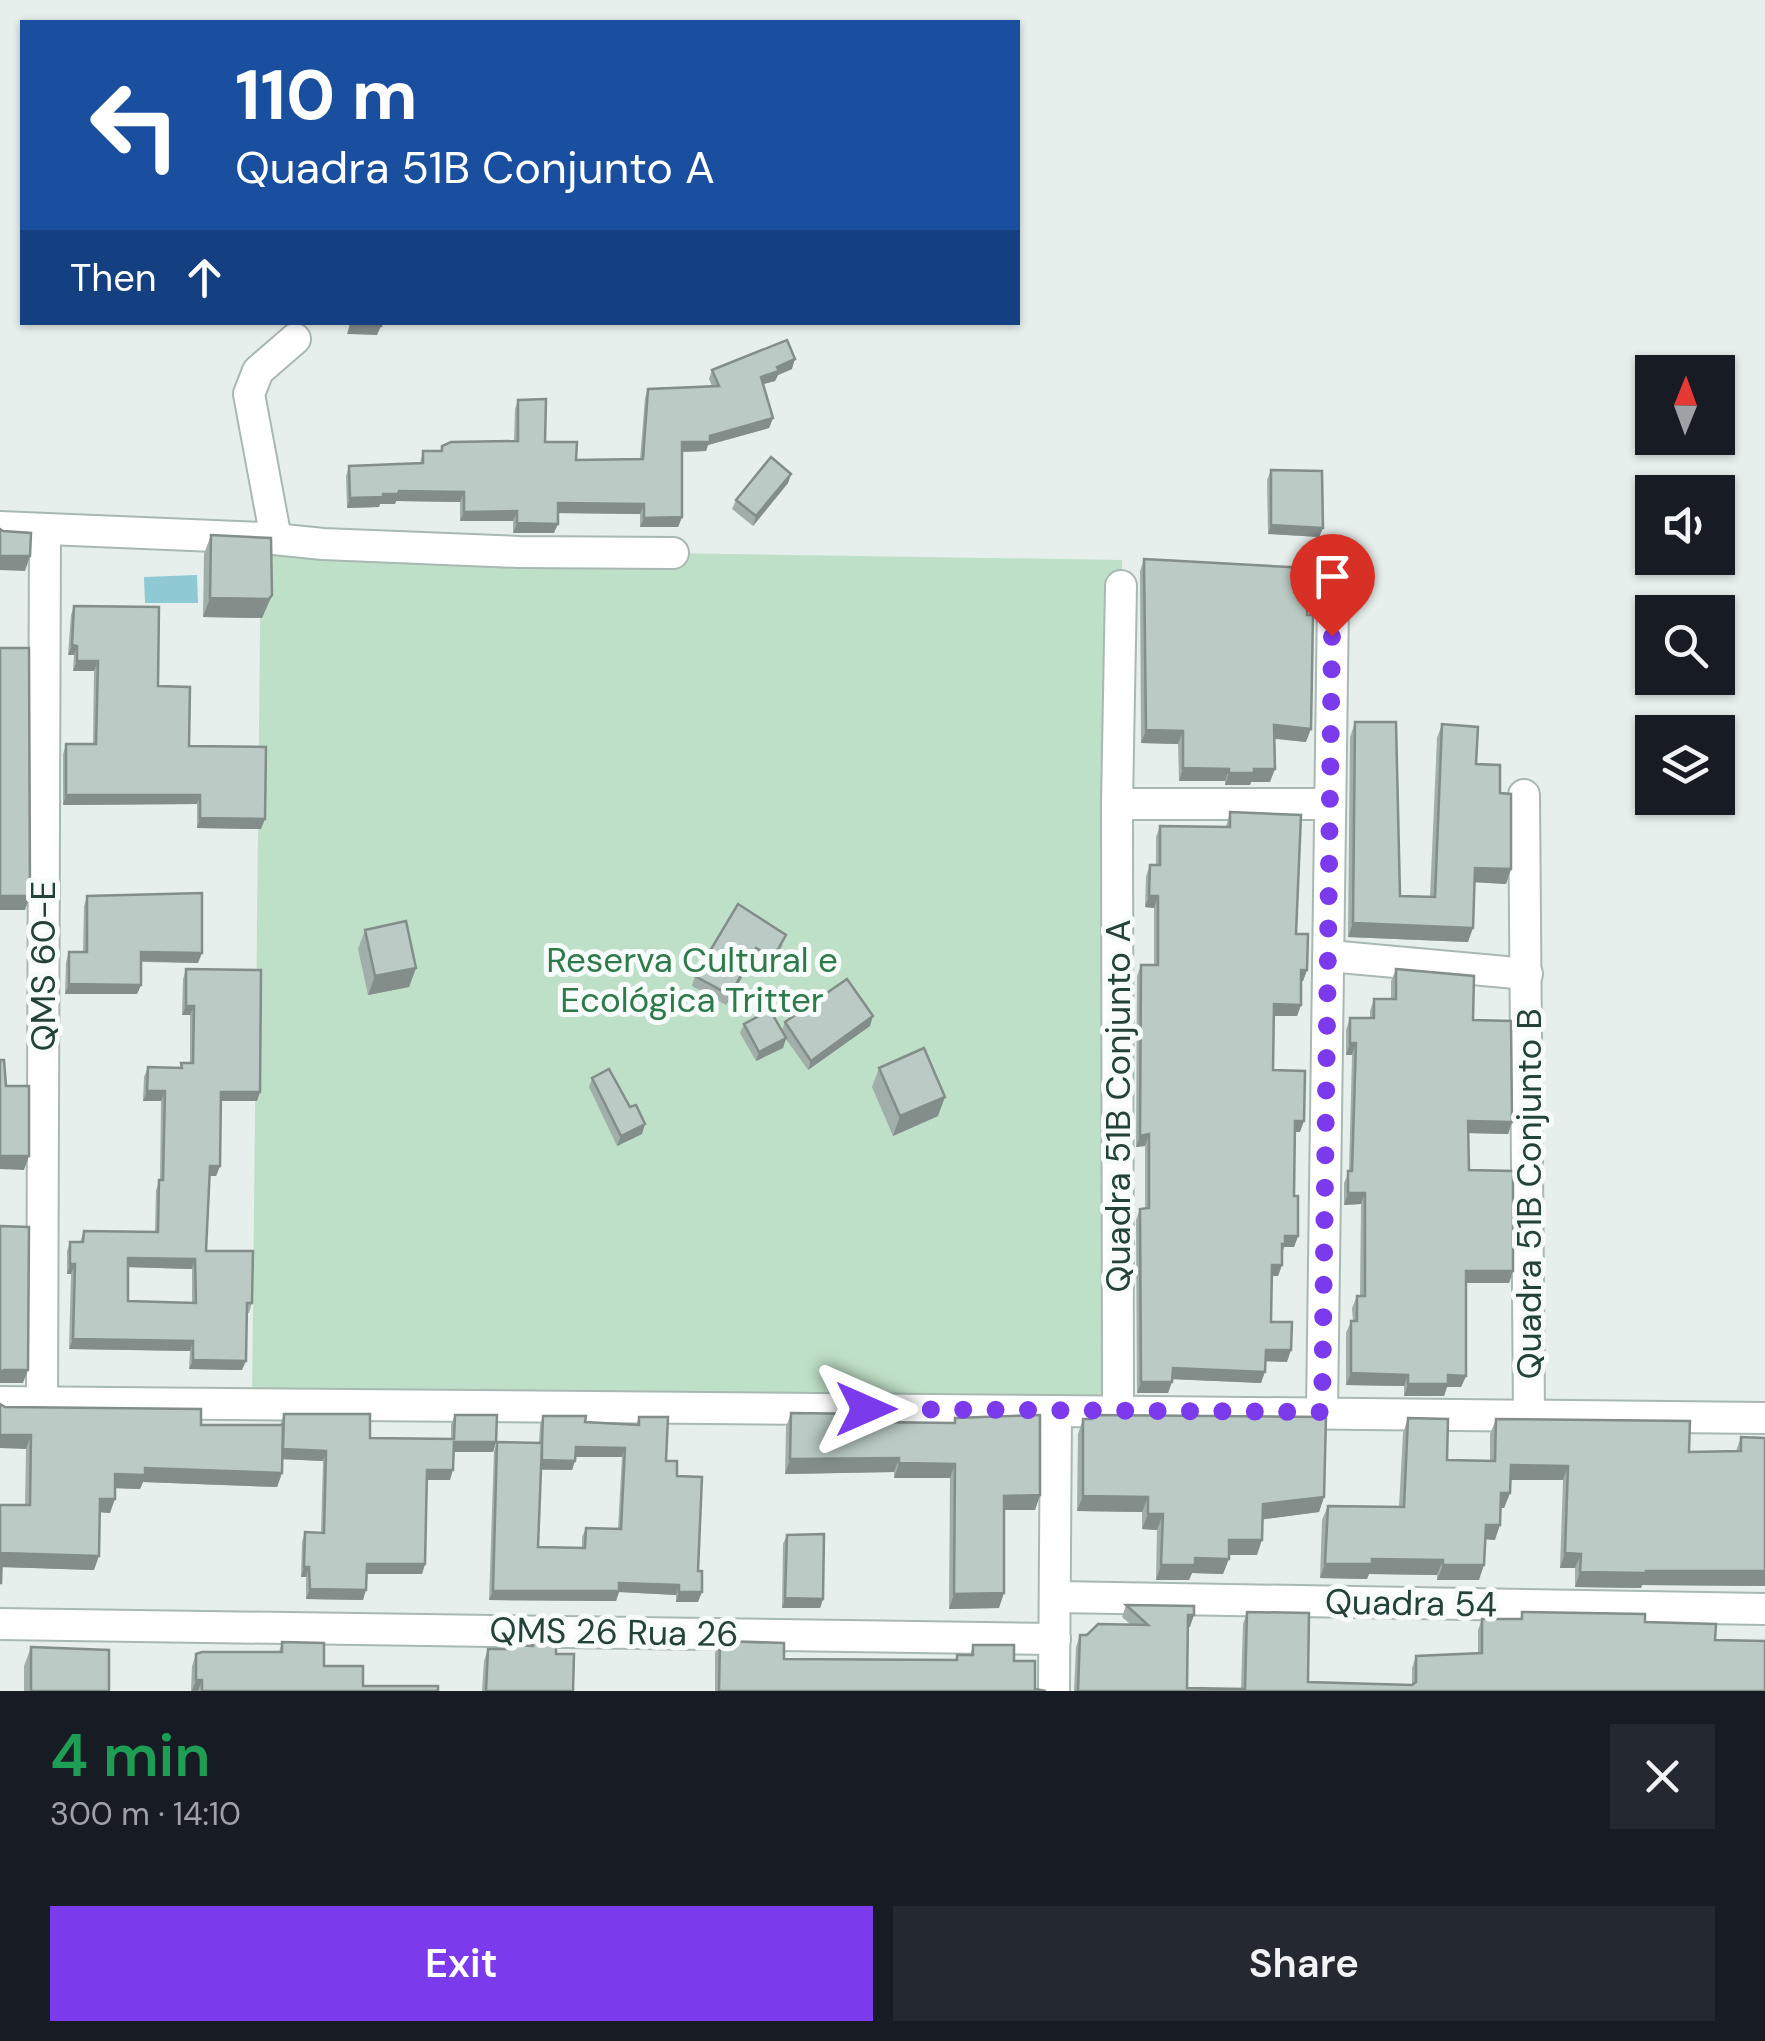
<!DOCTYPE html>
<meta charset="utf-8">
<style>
:root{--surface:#171b24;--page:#242831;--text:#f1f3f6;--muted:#9ea1a6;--accent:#7c3aed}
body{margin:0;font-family:"DM Sans",sans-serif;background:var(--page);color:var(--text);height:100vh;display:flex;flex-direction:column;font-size:38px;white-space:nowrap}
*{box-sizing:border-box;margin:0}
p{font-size:32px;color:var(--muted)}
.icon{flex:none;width:55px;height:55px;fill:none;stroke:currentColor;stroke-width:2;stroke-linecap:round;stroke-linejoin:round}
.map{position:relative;height:1691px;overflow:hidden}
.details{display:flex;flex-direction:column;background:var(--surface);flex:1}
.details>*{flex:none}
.guide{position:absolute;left:20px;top:20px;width:1000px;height:305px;border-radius:0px;box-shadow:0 2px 8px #0004;background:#1a4fa0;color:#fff;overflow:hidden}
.needle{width:65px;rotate:1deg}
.fabs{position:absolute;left:1635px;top:355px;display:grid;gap:20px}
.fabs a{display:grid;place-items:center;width:100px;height:100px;border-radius:0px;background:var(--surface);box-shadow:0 2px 8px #0004;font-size:50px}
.pin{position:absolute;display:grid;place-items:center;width:85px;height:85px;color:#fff;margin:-102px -42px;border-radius:50% 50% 50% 0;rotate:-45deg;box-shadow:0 0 10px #0007}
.pin .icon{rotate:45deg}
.me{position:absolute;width:110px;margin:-55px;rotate:90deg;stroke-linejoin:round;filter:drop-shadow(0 0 8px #0008)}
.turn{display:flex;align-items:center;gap:35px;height:210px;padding:0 50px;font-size:45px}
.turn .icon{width:130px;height:130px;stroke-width:2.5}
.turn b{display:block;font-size:70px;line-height:85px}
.then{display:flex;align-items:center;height:95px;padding:0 50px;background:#0003;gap:20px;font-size:38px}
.round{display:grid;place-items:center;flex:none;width:105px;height:105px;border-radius:0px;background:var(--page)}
.head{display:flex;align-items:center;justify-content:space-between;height:170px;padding:0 50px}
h1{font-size:60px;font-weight:600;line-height:75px;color:#1e9e55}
.cta{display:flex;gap:20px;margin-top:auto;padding:20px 50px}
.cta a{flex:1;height:115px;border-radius:0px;background:var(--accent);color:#fff;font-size:40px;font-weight:600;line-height:115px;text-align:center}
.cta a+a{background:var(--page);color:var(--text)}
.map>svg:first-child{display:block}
</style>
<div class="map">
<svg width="1765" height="1691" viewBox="0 0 1765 1691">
<rect width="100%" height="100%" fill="#e6efeb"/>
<path fill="#bfe0c8" d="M261,535L673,553L1122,560L1114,1405L252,1402Z"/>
<path fill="#8ec9d4" d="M197,575L198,603H145L144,577Z"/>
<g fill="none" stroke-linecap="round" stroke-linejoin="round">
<defs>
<g id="minor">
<path d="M0,527L264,538L323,544L519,552L673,553"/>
<path d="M276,539L249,394L258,371L295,339"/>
<path d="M1524,795L1529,1415"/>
<path d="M1117,804H1330"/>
<path d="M1329,956L1527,974"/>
<path d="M42,1403L45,530"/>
<path d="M1118,1409L1117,804L1121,586"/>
<path d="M1056,1411L1765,1418"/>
<path d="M1322,1411L1333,602"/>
<path d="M1057,1597L1765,1609"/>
<path d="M0,1624L1055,1639"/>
</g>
<path id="tertiary" d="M0,1402L1056,1411L1054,1691"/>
</defs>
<use href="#minor" stroke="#a8b8b2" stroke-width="34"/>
<use href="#tertiary" stroke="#a8b8b2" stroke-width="34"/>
<use href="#minor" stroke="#fff" stroke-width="30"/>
<use href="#tertiary" stroke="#fff" stroke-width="30"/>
</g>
<g fill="#a1aea9" fill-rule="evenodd">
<path d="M792,369L778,375L775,381L763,384L773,418L769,428L708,445L706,451L682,452V517L678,527H640V514L558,513L554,533H513V521H460V502L396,501L395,504H380L379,507L347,508L346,476L349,466L420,463L423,451H440L442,446L514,441L515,409L518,400L545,442L576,460L640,459L645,398L648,389L712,386L709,379L712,370Z"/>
<path d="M1271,470L1323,528L1319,537L1268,534L1267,480Z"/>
<path d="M791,474L788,483L753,526L732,509L736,500Z"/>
<path d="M211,535L272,595L262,618L203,617L204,554Z"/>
<path d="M1144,559L1306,742L1275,739L1270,782H1251L1250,785H1225V781H1179L1178,744L1141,743L1140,571Z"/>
<path d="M74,606L158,686L189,746L261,829L197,828V804L63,805V754L66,744H93L94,671H73L74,655H68L71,615Z"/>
<path d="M1355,722L1400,896L1430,897L1437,738L1442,724L1500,793L1511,869L1506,884L1475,882L1468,942L1348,937L1350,737Z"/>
<path d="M1230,812L1296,934L1307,970L1303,981H1301V1005L1297,1016H1274L1273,1070L1300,1132H1295L1294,1196L1298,1236L1294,1247H1284L1282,1254V1265L1278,1276H1272L1271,1322L1287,1362L1266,1361L1261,1383L1172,1379L1168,1393H1137L1136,1220L1140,1209L1145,1208V1146L1136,1147L1137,976L1141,965H1154V908L1145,907L1146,876L1150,865H1156V837L1160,826L1226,827Z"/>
<path d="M87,896L198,963L141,962V985L137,994H65L66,962L69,952H83L84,906Z"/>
<path d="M738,904L783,945L769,968L753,958L726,1005L692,986L695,976Z"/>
<path d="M365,930L416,968L409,987L368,995L358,949Z"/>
<path d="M186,969L257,1101H221L220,1166L216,1176H210L206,1251L252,1303L249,1313H247L242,1370L189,1369L190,1351L69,1349L71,1274H67V1251L70,1242H80L84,1231L155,1232L156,1190L160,1180L161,1101H143L144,1077L148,1067L180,1068L181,1063H190V1015H182L183,979ZM128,1267L192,1269V1303L128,1301Z"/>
<path d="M1396,969L1473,1020L1512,1122L1508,1134L1468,1133L1469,1170L1513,1271L1509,1283H1466V1376L1461,1387H1447L1444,1396H1404V1386L1346,1385V1333L1351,1321H1353L1352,1308L1357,1296H1360L1361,1204L1344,1205V1183L1349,1171L1352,1055H1346V1030L1350,1018H1370V1011L1374,999H1391V981Z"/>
<path d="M785,1022L870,1026L808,1070L786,1039L783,1048L756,1061L740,1033L744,1024L782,1030Z"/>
<path d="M879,1068L938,1116L893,1136L872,1087Z"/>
<path d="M592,1078L642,1134L617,1146L589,1087Z"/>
<path d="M5,1407L201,1425H280L284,1414L370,1438L451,1439V1425L455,1415L496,1442L493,1452H454L450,1480H426L425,1564L422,1574H367L363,1600L306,1599V1577H301L302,1542L305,1532L321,1533L323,1461L282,1459V1473L277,1487L143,1482L140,1489L115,1488L110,1513L100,1512L94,1570L2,1567L0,1505H25L26,1449Z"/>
<path d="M791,1413L870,1422L953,1423L955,1418L1040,1495L1035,1510H1004L999,1608L949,1609L950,1478H894V1472L785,1474L786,1427Z"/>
<path d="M1091,1415L1324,1497L1319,1512L1263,1519L1257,1555H1229L1223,1574L1192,1573L1189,1580H1156L1157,1530L1142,1529V1512L1077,1511L1078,1434L1083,1419H1089Z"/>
<path d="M543,1416L585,1422L636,1425L639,1417L677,1476L698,1602H676V1595L619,1592L616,1601L489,1600L494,1451L497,1442L539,1443L540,1425ZM576,1457H622L618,1529L586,1528L582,1537V1548L538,1547L541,1470H572Z"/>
<path d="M1408,1418L1447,1460H1490V1434L1496,1419L1689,1452L1736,1451L1741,1437L1765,1438V1586L1642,1585L1641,1588L1575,1587V1568H1560L1563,1480H1510V1493L1504,1508H1500L1495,1540L1485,1539L1479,1580H1437V1575L1369,1574L1367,1579L1320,1578L1322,1520L1328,1506L1399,1507L1403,1433Z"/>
<path d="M787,1535L823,1599L820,1608H782L783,1544Z"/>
<path d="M1126,1605L1190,1627H1188L1187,1688L1241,1689L1243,1624L1247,1612L1308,1682L1412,1685V1668L1416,1656L1478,1653V1630L1482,1619H1520L1522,1612L1645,1622L1715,1640L1765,1691H1074L1076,1647L1080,1635L1131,1625L1122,1617Z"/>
<path d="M533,1638L556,1654L573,1691H482L484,1661L488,1649H507L509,1645L530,1646Z"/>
<path d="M720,1641L784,1659L955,1660L957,1655H970L973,1645L1014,1661L1035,1689L1046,1691H715V1653Z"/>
<path d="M282,1642L324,1666L363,1686L438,1691H191L192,1666L196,1654L279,1652Z"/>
<path d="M31,1647L109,1691H24V1666Z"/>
</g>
<g fill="#838d89">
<path d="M350,324L381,326L377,335L347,334Z"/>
<path d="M795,359L792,369L778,375L775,381L757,386L761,377L777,367Z"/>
<path d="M773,418L769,428L708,445L706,451L678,452L682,442L710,436Z"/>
<path d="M791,474L788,483L753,526L756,516Z"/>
<path d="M399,491L464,492L460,502L396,501L395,504H380L379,507L347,508L350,498Z"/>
<path d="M558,503L644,504L640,514L554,513Z"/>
<path d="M517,511L513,521H460L464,512Z"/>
<path d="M682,517L678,527H640L644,518Z"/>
<path d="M517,523L558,524L554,533H513Z"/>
<path d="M1271,525L1323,528L1319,537L1268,534Z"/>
<path d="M0,556H30L25,571L0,570Z"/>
<path d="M272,595L262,618L203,617L210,598Z"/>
<path d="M72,645L77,646L74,655H68Z"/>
<path d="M77,661H98L94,671H73Z"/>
<path d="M1274,725L1311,729L1306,742L1270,738Z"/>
<path d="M1146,730L1183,731L1178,744L1141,743Z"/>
<path d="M1183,768L1229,769L1225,781H1179Z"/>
<path d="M1254,769H1275L1270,782H1251L1250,785H1225L1229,773Z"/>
<path d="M66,795H200L197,804L63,805Z"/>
<path d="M200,818L265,819L261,829L197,828Z"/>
<path d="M1475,868L1511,869L1506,884L1470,882Z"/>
<path d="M0,896H30L25,910H0Z"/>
<path d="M1149,896H1158L1154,908L1145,907Z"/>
<path d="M1353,923L1473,928L1468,942L1348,937Z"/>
<path d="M756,948L753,958L726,1005L730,995Z"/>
<path d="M141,952L202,953L198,963L137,961Z"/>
<path d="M416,968L409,987L368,995L375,976Z"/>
<path d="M1301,970H1307L1303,981H1297Z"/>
<path d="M69,984L141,985L137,994H65Z"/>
<path d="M1274,1004L1301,1005L1297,1016H1270Z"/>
<path d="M186,1006H194L190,1015H182Z"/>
<path d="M873,1016L870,1026L808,1070L811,1061Z"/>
<path d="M786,1038L783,1048L756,1061L759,1052Z"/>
<path d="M1350,1043H1356L1352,1055H1346Z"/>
<path d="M147,1091H165L161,1101H143Z"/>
<path d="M221,1092H260L257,1101H217Z"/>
<path d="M945,1097L938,1116L893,1136L900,1116Z"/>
<path d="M1295,1121H1304L1300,1132H1291Z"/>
<path d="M1468,1121L1512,1122L1508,1134L1464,1133Z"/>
<path d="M645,1124L642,1134L617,1146L621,1136Z"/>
<path d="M1149,1134L1145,1146L1136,1147L1140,1136Z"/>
<path d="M0,1156H29L24,1170L0,1169Z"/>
<path d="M210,1166H220L216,1176H207Z"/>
<path d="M1348,1193H1365L1361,1204L1344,1205Z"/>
<path d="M1285,1236H1298L1294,1247H1284L1281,1255H1278Z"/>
<path d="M128,1258L195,1259L192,1269L124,1267Z"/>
<path d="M70,1264H75L71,1274H67Z"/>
<path d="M1272,1265H1282L1278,1276H1268Z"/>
<path d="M1466,1271H1513L1509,1283H1462Z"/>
<path d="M73,1339L193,1341L190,1351L69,1349Z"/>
<path d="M1266,1350H1291L1287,1362L1262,1361Z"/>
<path d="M193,1360L246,1361L242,1370L189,1369Z"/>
<path d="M1173,1368L1265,1372L1261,1383L1169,1379Z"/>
<path d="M4,1370H28L23,1383H0V1372Z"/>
<path d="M1351,1373L1408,1375L1404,1386L1346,1385Z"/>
<path d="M1448,1375L1466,1376L1461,1387H1447L1444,1396H1404L1408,1384Z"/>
<path d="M1141,1382H1172L1168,1393H1137Z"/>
<path d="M0,1435H31L26,1449L0,1448Z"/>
<path d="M454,1442H496L493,1452H451Z"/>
<path d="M576,1447L625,1448L622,1457H573Z"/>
<path d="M282,1449L326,1451L323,1461L278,1459Z"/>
<path d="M899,1458L894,1472L785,1474L790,1459Z"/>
<path d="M542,1460L575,1461L572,1470L538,1469Z"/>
<path d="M899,1463L955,1464L950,1478H894Z"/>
<path d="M1511,1465L1568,1466L1563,1480H1505Z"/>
<path d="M145,1468L282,1473L277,1487L143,1482L140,1489L110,1488L115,1474Z"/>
<path d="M427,1470H453L450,1480H423Z"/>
<path d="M1501,1493H1510L1504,1508H1495Z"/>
<path d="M1040,1495L1035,1510H999L1004,1496Z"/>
<path d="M1083,1496L1148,1497L1142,1512L1077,1511Z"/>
<path d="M1324,1497L1319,1512L1258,1520L1263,1504Z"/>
<path d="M100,1499H115L110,1513L96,1512Z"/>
<path d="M1148,1514H1163L1157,1530L1142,1529Z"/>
<path d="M1486,1525H1500L1495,1540L1481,1539Z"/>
<path d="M1229,1540H1262L1257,1555H1224Z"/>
<path d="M2,1553L99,1556L94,1570L0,1567Z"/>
<path d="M1565,1553L1581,1554L1575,1568H1560Z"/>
<path d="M1195,1558L1229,1559L1223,1574L1192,1573L1189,1580H1156L1161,1565Z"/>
<path d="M1372,1559L1443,1560L1437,1575L1369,1574L1367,1579L1320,1578L1325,1564Z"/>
<path d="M367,1564H425L422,1574H363Z"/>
<path d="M1443,1565H1484L1479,1580H1437Z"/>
<path d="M304,1567H309L306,1577H301Z"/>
<path d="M1646,1571H1765V1586L1642,1585L1641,1588L1575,1587L1580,1572Z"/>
<path d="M619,1583L679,1585L676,1595L619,1592L616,1601L489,1600L493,1591Z"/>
<path d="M310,1589L366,1590L363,1600L306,1599Z"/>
<path d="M679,1592H702L698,1602H676Z"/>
<path d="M1004,1593L999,1608L949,1609L954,1594Z"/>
<path d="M785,1598L823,1599L820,1608H782Z"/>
<path d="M1188,1615H1194L1190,1627H1184Z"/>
<path d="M196,1680H202L198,1691H192Z"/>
</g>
<g fill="#bbcac4" stroke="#838d89" stroke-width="2.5" fill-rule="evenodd">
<path d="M351,322H381V326L350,324Z"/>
<path d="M787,340L795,359L777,367L779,371L761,377L773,418L710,436V442H682V517L644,518V504L558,503V524L517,523V511L464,512V492L399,491L398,494H383V497L350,498L349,466L423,463V451H442V446L451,442L518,441V400L546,399L545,442H577L576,460L643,459L648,389L719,386L712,370Z"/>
<path d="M771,457L791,474L756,516L736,500Z"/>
<path d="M1271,470L1322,471L1323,528L1271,525Z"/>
<path d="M0,529L3,531L31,533L30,556H0Z"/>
<path d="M211,535L271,538L272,595L269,599L210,598Z"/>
<path d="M1144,559L1307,568V615H1313L1311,729L1274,725L1275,769H1254V773H1229V769L1183,768V731L1146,730Z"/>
<path d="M74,606L159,607L158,686L190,687L189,746L266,747L265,819L200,818V795H66V744H96L98,661H77V646L72,645Z"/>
<path d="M0,648H29L30,896H0Z"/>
<path d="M1355,722H1396L1400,896L1435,897L1442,724L1478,727L1476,764L1500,765V793L1511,794V869L1475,868L1473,928L1353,923Z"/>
<path d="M1230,812L1301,815L1296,934H1308L1307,970H1301V1005L1274,1004L1273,1070L1305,1071L1304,1121H1295L1294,1196H1298V1236H1285V1244H1282V1265H1272L1271,1322H1292L1291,1350H1266L1265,1372L1173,1368L1172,1382H1141L1140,1209L1149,1208V1134L1140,1136L1141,965H1158V896H1149L1150,865H1160V826L1230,827Z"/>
<path d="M202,893V953L141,952V985L69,984V952H87V896Z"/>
<path d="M738,904L786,935L773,958L756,948L730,995L695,976Z"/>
<path d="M406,921L416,968L375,976L365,930Z"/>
<path d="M186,969L261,970L260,1092H221L220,1166H210L206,1251H253L252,1303H247L246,1361L193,1360V1341L73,1339L75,1264H70V1242H83L84,1231L158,1232L159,1180H163L165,1091H147L148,1067L182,1068L181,1063H193L194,1006H186ZM128,1258L195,1259L196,1303L128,1301Z"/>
<path d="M1396,969L1474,976L1473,1020L1511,1021L1512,1122L1468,1121L1469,1170L1513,1171V1271H1466V1376L1448,1375V1384H1408V1375L1351,1373V1321H1357V1296H1365V1193H1348V1171H1352L1356,1043H1350V1018H1374V999H1396Z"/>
<path d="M847,979L873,1016L811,1061L785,1022Z"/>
<path d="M770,1010L786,1038L759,1052L744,1024Z"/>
<path d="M924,1048L945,1097L900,1116L879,1068Z"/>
<path d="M0,1060H4L6,1086H29V1156H0V1167Z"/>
<path d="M609,1069L630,1107L636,1105L645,1124L621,1136L592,1078Z"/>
<path d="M0,1226L29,1227L28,1370H4L0,1372Z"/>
<path d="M0,1404L5,1407L201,1409V1425H283L282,1473L145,1468V1475L115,1474V1499H100L99,1556L2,1553L1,1583H0V1505H30L31,1435H0Z"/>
<path d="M791,1413L870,1414V1422L955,1423V1418L1040,1415V1495L1004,1496V1593L954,1594L955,1464L899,1463V1458L790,1459Z"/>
<path d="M284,1414H370V1438L454,1439L455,1415H497L496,1442H454L453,1470H427L425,1564H367L366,1590L310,1589L309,1567H304L305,1532L324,1533L326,1451L283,1449Z"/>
<path d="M1091,1415L1326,1417L1324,1497L1263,1504L1262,1540H1229V1559L1195,1558V1565H1161L1163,1514H1148V1497L1083,1496V1419H1091Z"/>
<path d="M543,1416H586L585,1422L639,1425V1417H668L666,1461H677V1476L702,1477L698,1571H702V1592H679V1585L619,1583V1591H493L497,1442L542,1443ZM542,1443V1460L575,1461L576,1447L625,1448L621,1529L586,1528L585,1548L538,1547Z"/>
<path d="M1408,1418L1448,1419L1447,1460L1495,1461L1496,1419L1690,1421L1689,1452L1741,1451V1437L1765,1438V1571H1646V1573L1580,1572L1581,1554L1565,1553L1568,1466L1511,1465L1510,1493H1501L1500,1525H1486L1484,1565H1443V1560L1372,1559V1564H1325L1328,1506L1404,1507Z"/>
<path d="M824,1534L823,1599L785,1598L787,1535Z"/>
<path d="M1126,1605L1194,1606V1615H1188L1187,1688L1245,1689L1247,1612L1309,1613L1308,1682L1412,1685L1416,1682V1656L1482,1653V1619H1522V1612L1645,1614V1622L1716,1624L1715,1640L1765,1641V1691H1076L1078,1690L1080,1635H1087L1098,1624L1148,1625Z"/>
<path d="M533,1638L556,1639V1654H574L573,1691H486L488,1649H509V1645L533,1646Z"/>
<path d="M720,1641L784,1643V1659L957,1660V1655H973V1645H1014V1661H1035V1689L1046,1691H719Z"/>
<path d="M282,1642L324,1643V1666H363V1686H438V1691H202V1680H196V1654L202,1652H282Z"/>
<path d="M31,1647L109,1650V1691H31Z"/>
</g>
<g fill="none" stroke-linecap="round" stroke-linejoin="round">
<path stroke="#7c3aed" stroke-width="18" stroke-dasharray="0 32.4" d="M866,1409L1322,1412L1332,636"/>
</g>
<g text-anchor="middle" stroke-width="10" stroke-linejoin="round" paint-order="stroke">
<g font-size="35" fill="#2d7a4b" stroke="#f7fbf9">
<text x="692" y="972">Reserva Cultural e<tspan x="692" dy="40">Ecológica Tritter</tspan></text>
</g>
<g font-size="35" fill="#24423a" stroke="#f7fbf9">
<text transform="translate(43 966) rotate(-90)" y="12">QMS 60-E</text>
<text transform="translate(1118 1106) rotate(-90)" y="12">Quadra 51B Conjunto A</text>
<text transform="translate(1529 1194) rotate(-90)" y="12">Quadra 51B Conjunto B</text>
<text transform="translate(1411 1603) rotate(1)" y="12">Quadra 54</text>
<text transform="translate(614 1632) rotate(1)" y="12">QMS 26 Rua 26</text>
</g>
</g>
</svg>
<div class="fabs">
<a><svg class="needle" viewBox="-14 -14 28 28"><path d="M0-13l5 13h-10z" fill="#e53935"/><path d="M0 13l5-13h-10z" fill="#9ea1a6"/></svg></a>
<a><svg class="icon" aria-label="sound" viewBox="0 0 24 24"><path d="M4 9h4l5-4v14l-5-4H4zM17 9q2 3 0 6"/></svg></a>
<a><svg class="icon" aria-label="search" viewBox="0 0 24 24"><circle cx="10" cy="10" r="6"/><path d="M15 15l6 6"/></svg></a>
<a><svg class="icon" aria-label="layers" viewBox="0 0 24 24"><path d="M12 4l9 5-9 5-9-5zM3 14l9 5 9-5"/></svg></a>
</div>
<div class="pin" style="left:1332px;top:636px;background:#d93025"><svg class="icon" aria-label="arrive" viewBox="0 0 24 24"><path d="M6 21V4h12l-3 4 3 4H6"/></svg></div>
<svg class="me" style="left:866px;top:1409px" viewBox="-20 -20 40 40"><path d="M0-17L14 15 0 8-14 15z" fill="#7c3aed" stroke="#fff" stroke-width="4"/></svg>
<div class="guide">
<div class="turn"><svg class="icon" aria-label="left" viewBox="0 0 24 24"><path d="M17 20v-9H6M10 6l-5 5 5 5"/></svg><div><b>110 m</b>Quadra 51B Conjunto A</div></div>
<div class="then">Then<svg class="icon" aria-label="ahead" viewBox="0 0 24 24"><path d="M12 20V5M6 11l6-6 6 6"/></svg></div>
</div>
</div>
<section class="details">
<div class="head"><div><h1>4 min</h1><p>300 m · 14:10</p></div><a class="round"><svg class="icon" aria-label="close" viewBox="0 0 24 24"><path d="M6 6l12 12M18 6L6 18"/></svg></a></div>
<div class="cta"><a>Exit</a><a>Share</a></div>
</section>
